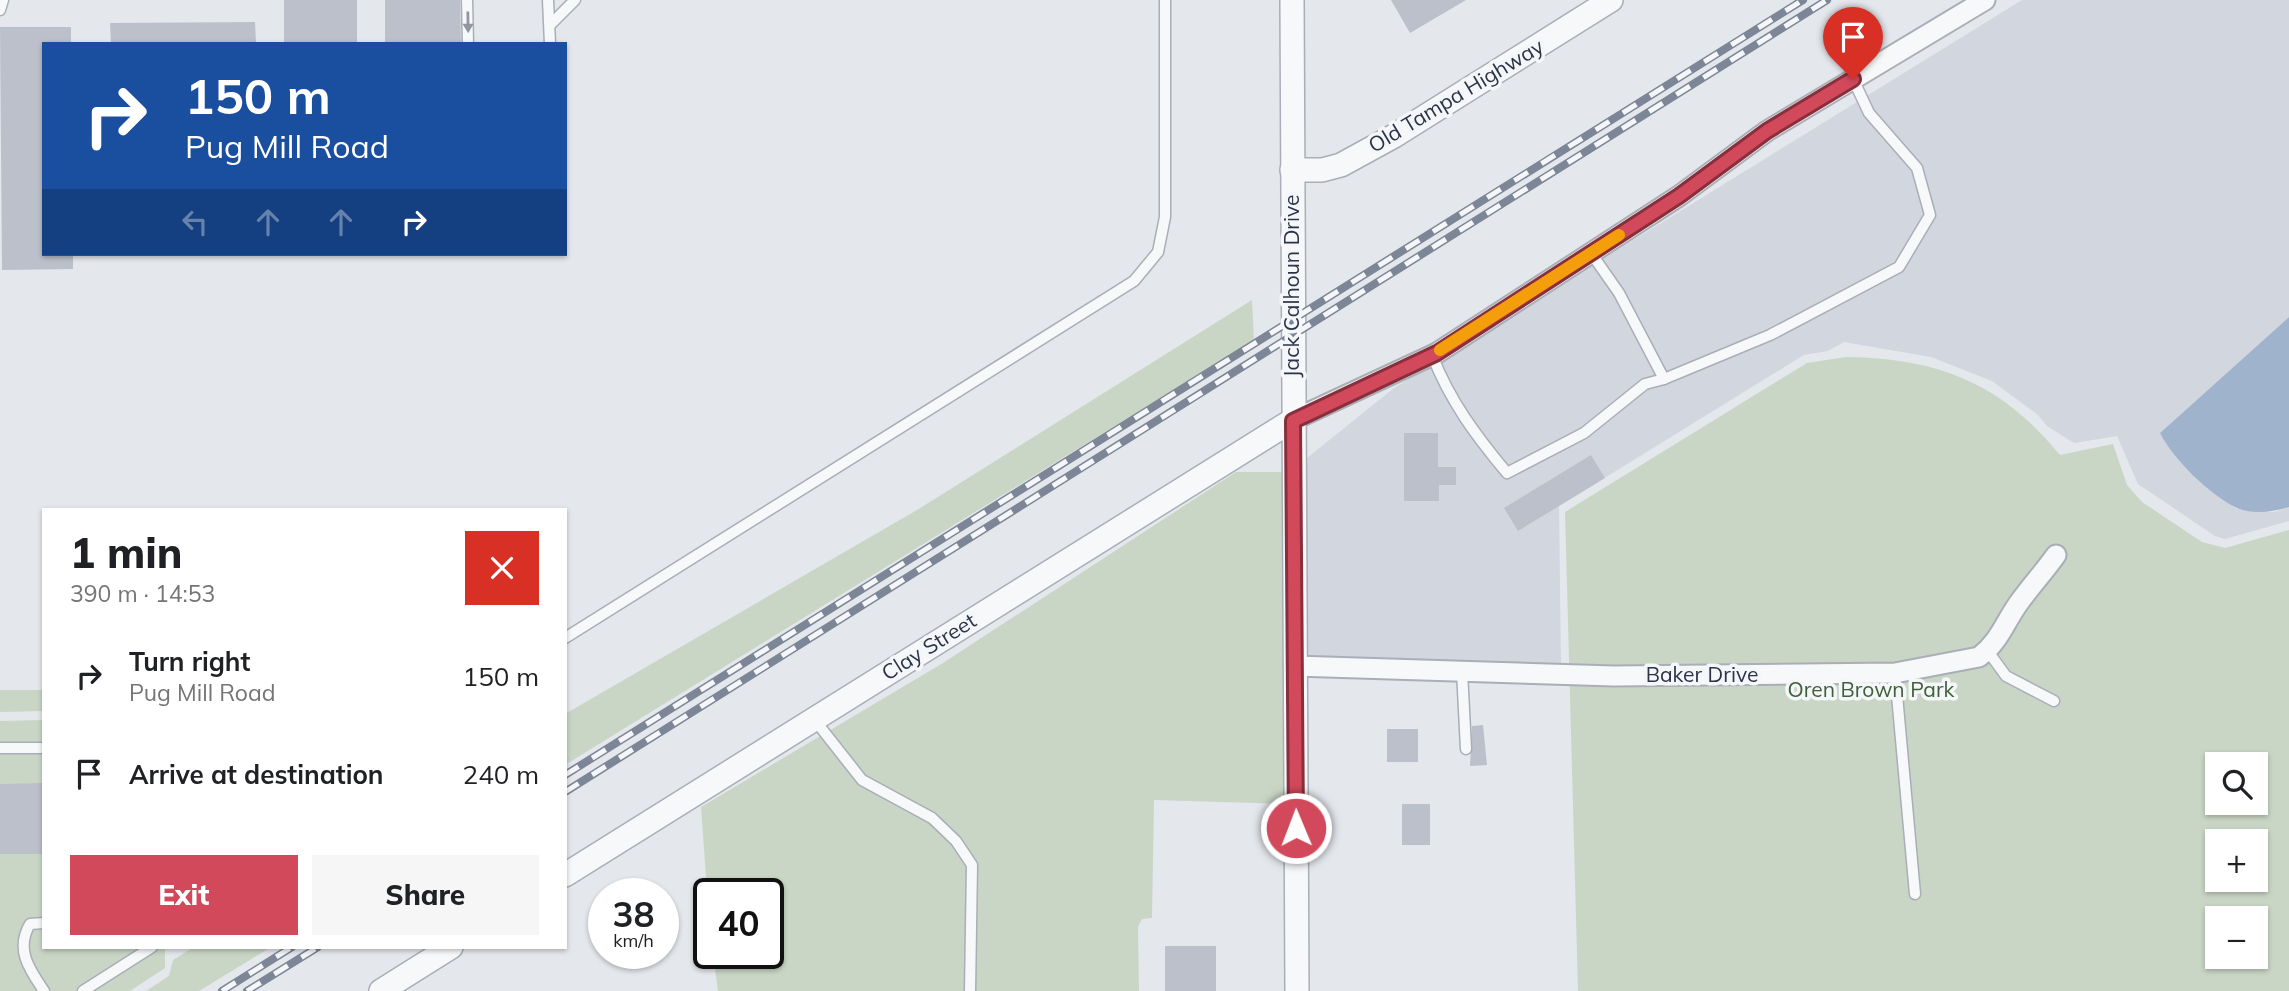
<!DOCTYPE html>
<meta charset="utf-8">
<style>
:root{--surface:#fff;--page:#f6f6f6;--text:#202124;--muted:#757577;--accent:#d1495b}
body{margin:0;font-family:Mulish,sans-serif;background:var(--page);color:var(--text);height:100vh;display:flex;flex-direction:column;font-size:26px;white-space:nowrap}
*{box-sizing:border-box;margin:0}
p{font-size:23px;color:var(--muted)}
.icon{flex:none;width:38px;height:38px;fill:none;stroke:currentColor;stroke-width:2;stroke-linecap:round;stroke-linejoin:round}
.map{position:relative;flex:1;overflow:hidden}
.side{position:absolute;left:42px;top:508px;width:525px;height:441px;display:flex;flex-direction:column;background:var(--surface);border-radius:0px;box-shadow:0 2px 5px #0004}
.side>*{flex:none}
.top-card{position:absolute;left:42px;top:42px;width:525px;height:214px;border-radius:0px;box-shadow:0 2px 5px #0004;background:#1a4fa0;color:#fff;overflow:hidden}
.controls{position:absolute;left:2205px;top:752px;display:grid;gap:14px}
.controls a{display:grid;place-items:center;width:63px;height:63px;border-radius:0px;background:var(--surface);box-shadow:0 2px 5px #0004;font-size:35px}
.speed{position:absolute;left:588px;top:878px;display:flex;gap:14px;font-size:35px;font-weight:700;text-align:center}
.speed>*{display:grid;place-content:center;width:91px;height:91px;border-radius:50%;background:var(--surface);box-shadow:0 2px 5px #0004;line-height:1}
.speed small{font-size:18px;font-weight:400}
.speed .limit{border:4px solid #111;border-radius:10px;background:#fff;color:#111}
.pin{position:absolute;display:grid;place-items:center;width:60px;height:60px;color:#fff;margin:-72px -30px;border-radius:50% 50% 50% 0;rotate:-45deg;box-shadow:0 0 7px #0007}
.pin .icon{rotate:45deg}
.me{position:absolute;width:77px;margin:-38px;rotate:359deg;stroke-linejoin:round;filter:drop-shadow(0 0 5px #0008)}
.turn{display:flex;align-items:center;gap:24px;height:147px;padding:0 28px;font-size:32px}
.turn .icon{width:91px;height:91px;stroke-width:2.5}
.turn b{display:block;font-size:49px;line-height:60px}
.lanes{display:flex;align-items:center;height:66px;padding:0 28px;background:#0003;justify-content:center;gap:35px;direction:ltr}
.lanes .off{opacity:.35}
.round{display:grid;place-items:center;flex:none;width:74px;height:74px;border-radius:0px;background:var(--page)}
.overview{display:flex;align-items:center;justify-content:space-between;height:119px;padding:0 28px}
h1{font-size:42px;font-weight:800;line-height:52px}
.primary-button{display:flex;gap:14px;margin-top:auto;padding:14px 28px}
.primary-button a{flex:1;height:80px;border-radius:0px;background:var(--accent);color:#fff;font-size:28px;font-weight:800;line-height:80px;text-align:center}
.primary-button a+a{background:var(--page);color:var(--text)}
ul{padding:0;list-style:none}
li{display:flex;align-items:center;gap:21px;height:98px;padding:0 28px}
li div{flex:1}
li b{display:block;font-size:26px}
li em{font-style:normal}
.map>svg:first-child{display:block}
</style>
<div class="map">
<svg width="2289" height="991" viewBox="0 0 2289 991">
<rect width="100%" height="100%" fill="#e4e7ec"/>
<path fill="#d2d6de" d="M2022,0H2289V317L2160,433L2188,468L2237,509L2274,512L2289,507V521L2225,539L2215,536L2138,484L2117,436L2074,443L2047,426L2038,415L1992,381L1931,357L1844,342L1828,351L1804,355L1559,506L1561,665L1304,664L1302,462L1394,388Z"/>
<g fill="#c9d6c5" fill-rule="evenodd">
<path d="M1252,300L1254,340L565,765V714L917,510Z"/>
<path d="M1846,357C1938,358 2001,383 2060,455L2113,444L2127,485L2142,502L2202,542L2225,548L2289,530V991H1578L1565,512L1807,363ZM2217,765H2256V803H2217ZM2217,842H2256V880H2217ZM2217,919H2256V957H2217Z"/>
<path d="M1236,472H1283L1286,804L1154,800L1152,918L1142,919L1138,927L1139,991H718L713,954H768V894H709V919L701,807L943,663Z"/>
<path d="M44,690V711L0,712V690Z"/>
<path d="M44,720V947H165V968L130,991H0V721Z"/>
<path d="M194,947H271L199,991H146L169,976L173,960Z"/>
</g>
<path fill="#9fb4cc" d="M2289,317V507C2274,512 2250,515 2235,507C2208,493 2174,460 2160,433Z"/>
<g fill="#bbc0ca">
<rect x="284" y="0" width="73" height="44"/>
<path d="M385,0H460L461,44H385Z"/>
<path d="M1391,0H1466L1410,33Z"/>
<path d="M255,22L256,44H111L110,23Z"/>
<path d="M0,27H71V44H44V254H73V269L2,270Z"/>
<path d="M1404,433H1438V467H1456V485H1439V501H1404Z"/>
<path d="M1591,455L1605,478L1518,531L1504,508Z"/>
<path d="M1483,725L1487,765L1470,766L1472,726Z"/>
<rect x="1387" y="729" width="31" height="33"/>
<path d="M44,783V854H0V784Z"/>
<rect x="1402" y="804" width="28" height="41"/>
<rect x="1165" y="946" width="51" height="45"/>
</g>
<g fill="none" stroke-linecap="round" stroke-linejoin="round">
<defs>
<g id="service">
<path d="M467,0L468,44"/>
<path d="M548,0L550,44"/>
<path d="M0,10L3,0"/>
<path d="M551,24L575,0"/>
<path d="M1591,253L1619,293L1664,379L1770,335L1899,267L1930,215L1917,168L1869,113L1853,79"/>
<path d="M1432,355C1450,401 1476,436 1507,473L1584,433L1645,384L1664,379"/>
<path d="M565,638L1134,281L1158,252L1165,217V0"/>
<path d="M1987,650L2006,676L2054,701"/>
<path d="M1462,671L1466,749"/>
<path d="M1895,673L1915,894"/>
<path d="M814,719L862,780L932,818L956,841L972,865L970,991"/>
<path d="M0,748H44"/>
<path d="M44,923L30,924C15,949 29,969 44,991"/>
<path d="M83,991L152,947"/>
</g>
<g id="minor">
<path d="M1293,420L1437,353L1679,196L1767,131L1985,0"/>
<path d="M1294,666L1614,676L1895,673L1979,657C1999,642 2004,624 2018,604C2030,587 2044,572 2056,555"/>
</g>
<g id="tertiary">
<path d="M1292,0L1297,991"/>
<path d="M1292,170H1322L1341,165L1394,136L1611,0"/>
<path d="M565,875L1293,420"/>
<path d="M381,991L451,947"/>
</g>
</defs>
<use href="#service" stroke="#a9aeb7" stroke-width="13"/>
<use href="#minor" stroke="#a9aeb7" stroke-width="23"/>
<use href="#tertiary" stroke="#a9aeb7" stroke-width="26"/>
<use href="#service" stroke="#f7f8fa" stroke-width="10"/>
<use href="#minor" stroke="#f7f8fa" stroke-width="19"/>
<use href="#tertiary" stroke="#f7f8fa" stroke-width="23"/>
<defs>
<g id="rail">
<path d="M565,775L1803,0"/>
<path d="M565,792L1827,0"/>
<path d="M222,991L292,947"/>
<path d="M247,991L318,947"/>
</g>
</defs>
<use href="#rail" stroke="#7d8696" stroke-width="8"/>
<use href="#rail" stroke="#f4f6f9" stroke-width="5" stroke-dasharray="16" stroke-linecap="butt"/>
</g>
<defs><path id="oneway-solid" d="M-6-.8H1V-3.2L6.5 0L1 3.2V.8H-6Z" transform="scale(1.75)"/></defs>
<use fill="#9196a0" href="#oneway-solid" transform="translate(468 22) rotate(89)"/>
<g fill="none" stroke-linecap="round" stroke-linejoin="round">
<defs>
<path id="route" d="M1296,828L1293,421L1437,353L1679,196L1767,131L1853,79"/>
</defs>
<use href="#route" stroke="#882f3b" stroke-width="18"/>
<use href="#route" stroke="#d1495b" stroke-width="12"/>
<path stroke="#f59e0b" stroke-width="12" d="M1440,350L1619,235"/>
</g>
<g text-anchor="middle" stroke-width="7" stroke-linejoin="round" paint-order="stroke">
<g font-size="21" fill="#2b3445" stroke="#f4f6f9">
<text transform="translate(1456 96) rotate(-31)" y="7">Old Tampa Highway</text>
<text transform="translate(1292 286) rotate(-90)" y="7">Jack Calhoun Drive</text>
<text transform="translate(929 647) rotate(-32)" y="7">Clay Street</text>
<text x="1702" y="682">Baker Drive</text>
</g>
<g font-size="21" fill="#3f6138" stroke="#f4f6f9">
<text x="1871" y="697">Oren Brown Park</text>
</g>
</g>
</svg>
<div class="controls">
<a><svg class="icon" aria-label="search" viewBox="0 0 24 24"><circle cx="10" cy="10" r="6"/><path d="M15 15l6 6"/></svg></a>
<a>+</a>
<a>−</a>
</div>
<div class="speed"><div>38<small>km/h</small></div><div class="limit">40</div></div>
<div class="pin" style="left:1853px;top:79px;background:#d93025"><svg class="icon" aria-label="arrive" viewBox="0 0 24 24"><path d="M6 21V4h12l-3 4 3 4H6"/></svg></div>
<svg class="me" style="left:1296px;top:828px" viewBox="-20 -20 40 40"><circle r="17" fill="#d1495b" stroke="#fff" stroke-width="3"/><path d="M0-11L8 9 0 5-8 9z" fill="#fff"/></svg>
<div class="top-card">
<div class="turn"><svg class="icon" aria-label="right" viewBox="0 0 24 24"><path d="M7 20v-9h11M14 6l5 5-5 5"/></svg><div><b>150 m</b>Pug Mill Road</div></div>
<div class="lanes"><svg class="icon off" aria-label="left" viewBox="0 0 24 24"><path d="M17 20v-9H6M10 6l-5 5 5 5"/></svg><svg class="icon off" aria-label="ahead" viewBox="0 0 24 24"><path d="M12 20V5M6 11l6-6 6 6"/></svg><svg class="icon off" aria-label="ahead" viewBox="0 0 24 24"><path d="M12 20V5M6 11l6-6 6 6"/></svg><svg class="icon" aria-label="right" viewBox="0 0 24 24"><path d="M7 20v-9h11M14 6l5 5-5 5"/></svg></div>
</div>
<section class="side">
<div class="overview"><div><h1>1 min</h1><p>390 m · 14:53</p></div><a class="round" style="background:#d93025;color:#fff"><svg class="icon" aria-label="close" viewBox="0 0 24 24"><path d="M6 6l12 12M18 6L6 18"/></svg></a></div>
<ul>
<li><svg class="icon" aria-label="right" viewBox="0 0 24 24"><path d="M7 20v-9h11M14 6l5 5-5 5"/></svg><div><b>Turn right</b><p>Pug Mill Road</p></div><em>150 m</em></li>
<li><svg class="icon" aria-label="arrive" viewBox="0 0 24 24"><path d="M6 21V4h12l-3 4 3 4H6"/></svg><div><b>Arrive at destination</b></div><em>240 m</em></li>
</ul>
<div class="primary-button"><a>Exit</a><a>Share</a></div>
</section>
</div>
